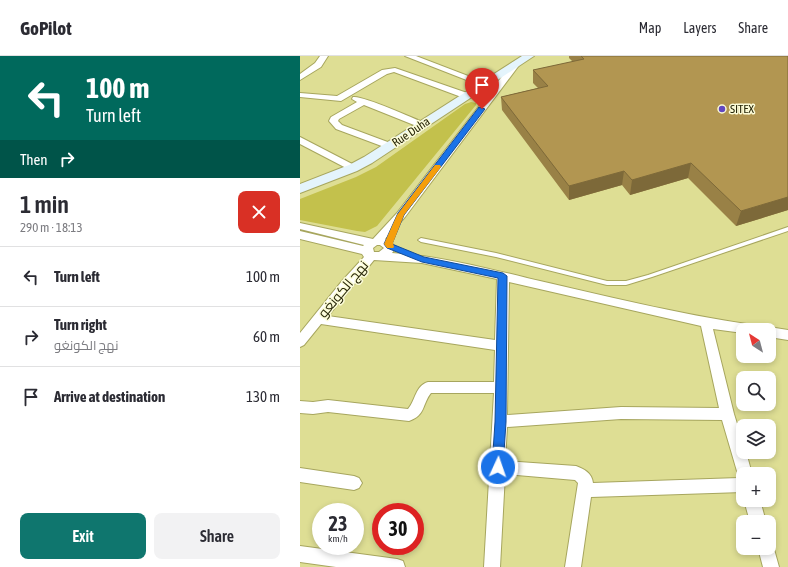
<!DOCTYPE html>
<meta charset="utf-8">
<style>
:root{--surface:#fff;--page:#f2f2f3;--text:#2b2b33;--muted:#7c7c81;--line:#e1e1e2;--accent:#0f766e}
body{margin:0;font-family:"Asap Condensed",Cairo,sans-serif;background:var(--page);color:var(--text);height:100vh;display:flex;flex-direction:column;font-size:15px;white-space:nowrap}
*{box-sizing:border-box;margin:0}
p{font-size:13px;color:var(--muted)}
.icon{flex:none;width:22px;height:22px;fill:none;stroke:currentColor;stroke-width:2;stroke-linecap:round;stroke-linejoin:round}
.map{position:relative;flex:1;overflow:hidden}
.panel{display:flex;flex-direction:column;background:var(--surface);width:300px}
.panel>*{flex:none}
.hud{background:#00695c;color:#fff;overflow:hidden}
.needle{width:26px;rotate:324deg}
.fabs{position:absolute;left:436px;top:267px;display:grid;gap:8px}
.fabs a{display:grid;place-items:center;width:40px;height:40px;border-radius:8px;background:var(--surface);box-shadow:0 2px 6px #0003;font-size:20px}
.speed{position:absolute;left:12px;top:447px;display:flex;gap:8px;font-size:20px;font-weight:700;text-align:center}
.speed>*{display:grid;place-content:center;width:52px;height:52px;border-radius:50%;background:var(--surface);box-shadow:0 2px 6px #0003;line-height:1}
.speed small{font-size:10px;font-weight:400}
.speed .limit{border:6px solid #d22;background:#fff;color:#111}
.pin{position:absolute;display:grid;place-items:center;width:34px;height:34px;color:#fff;margin:-41px -17px;border-radius:50% 50% 50% 0;rotate:-45deg;box-shadow:0 0 4px #0007}
.pin .icon{rotate:45deg}
.me{position:absolute;width:44px;margin:-22px;rotate:3deg;stroke-linejoin:round;filter:drop-shadow(0 0 3px #0008)}
.turn{display:flex;align-items:center;gap:14px;height:84px;padding:0 20px;font-size:18px}
.turn .icon{width:52px;height:52px;stroke-width:2.5}
.turn b{display:block;font-size:28px;line-height:34px}
.then{display:flex;align-items:center;height:38px;padding:0 20px;background:#0003;gap:8px;font-size:15px}
.round{display:grid;place-items:center;flex:none;width:42px;height:42px;border-radius:8px;background:var(--page)}
.overview{display:flex;align-items:center;justify-content:space-between;height:68px;padding:0 20px}
h1{font-size:24px;font-weight:600;line-height:30px}
.primary-button{display:flex;gap:8px;margin-top:auto;padding:8px 20px}
.primary-button a{flex:1;height:46px;border-radius:8px;background:var(--accent);color:#fff;font-size:16px;font-weight:600;line-height:46px;text-align:center}
.primary-button a+a{background:var(--page);color:var(--text)}
ul{padding:0;list-style:none}
li{display:flex;align-items:center;gap:12px;height:60px;padding:0 20px;border-top:1px solid var(--line)}
li div{flex:1}
li b{display:block;font-size:15px}
li em{font-style:normal}
header{display:flex;align-items:center;gap:24px;box-sizing:border-box;height:56px;padding:0 20px;background:var(--surface);border-bottom:1px solid var(--line)}
header strong{font-size:19px}
nav{display:flex;gap:22px;margin-inline-start:auto;font-size:14px}
main{display:flex;flex:1;min-height:0}
.map>svg:first-child{display:block}
</style>
<header>
<strong>GoPilot</strong>
<nav><a>Map</a><a>Layers</a><a>Share</a></nav>
</header>
<main>
<section class="panel">
<div class="hud">
<div class="turn"><svg class="icon" aria-label="left" viewBox="0 0 24 24"><path d="M17 20v-9H6M10 6l-5 5 5 5"/></svg><div><b>100 m</b>Turn left</div></div>
<div class="then">Then<svg class="icon" aria-label="right" viewBox="0 0 24 24"><path d="M7 20v-9h11M14 6l5 5-5 5"/></svg></div>
</div>
<div class="overview"><div><h1>1 min</h1><p>290 m · 18:13</p></div><a class="round" style="background:#d93025;color:#fff"><svg class="icon" aria-label="close" viewBox="0 0 24 24"><path d="M6 6l12 12M18 6L6 18"/></svg></a></div>
<ul>
<li><svg class="icon" aria-label="left" viewBox="0 0 24 24"><path d="M17 20v-9H6M10 6l-5 5 5 5"/></svg><div><b>Turn left</b></div><em>100 m</em></li>
<li><svg class="icon" aria-label="right" viewBox="0 0 24 24"><path d="M7 20v-9h11M14 6l5 5-5 5"/></svg><div><b>Turn right</b><p>نهج الكونغو</p></div><em>60 m</em></li>
<li><svg class="icon" aria-label="arrive" viewBox="0 0 24 24"><path d="M6 21V4h12l-3 4 3 4H6"/></svg><div><b>Arrive at destination</b></div><em>130 m</em></li>
</ul>
<div class="primary-button"><a>Exit</a><a>Share</a></div>
</section>
<div class="map">
<svg width="488" height="511" viewBox="0 0 488 511">
<rect width="100%" height="100%" fill="#dede94"/>
<path fill="#c3c14c" d="M171,46L176,47V49L77,170L65,176L57,175L0,164V143L56,121L76,111L165,48Z"/>
<g fill="none" stroke-linecap="round" stroke-linejoin="round">
<defs>
<path id="lane" d="M488,171V175L352,221L326,229H307L196,201L121,186L118,184L121,182L196,197L307,225H326L348,219Z"/>
<g id="street">
<path d="M20,0H28L21,11L0,24V18L15,7Z"/>
<path d="M105,0H116L189,28L188,30H182Z"/>
<path d="M213,6H219L220,8L105,161L85,183C91,185 93,187 95,193L92,197C138,200 182,211 227,222C302,239 377,258 453,269L457,271L459,274H443V277L413,273L434,358L443,387V396H446L452,418H443V436L291,441L281,511H265L278,427L275,424L205,418L200,511H184L194,337H131C122,348 126,359 109,365L28,356L13,358L0,357V345L13,346L28,344L108,353C116,344 115,330 128,326H194L195,294L21,268L4,289L0,291V277L42,225L64,201L62,198L0,183V175L63,190L64,189L0,173V167L73,183L97,157ZM77,189H80L84,192L79,196H74L73,192ZM74,204L122,207L197,223L195,284L28,260ZM209,226L401,270L419,352L321,351L207,359ZM321,363L422,364L439,422L293,427C292,417 284,413 276,410L205,405L207,371Z"/>
<path d="M95,12L170,38L171,40L170,42H164L94,16L87,18L41,45L0,41V37L37,40L82,14Z"/>
<path d="M53,41C62,39 113,62 125,67L126,69L125,71H119L64,49L39,63L38,65L42,69L93,88L95,90L93,92H87L36,73L29,65L31,61L57,46L52,43Z"/>
<path d="M0,81L56,110L58,112L53,115L50,114L0,88Z"/>
<path d="M469,271L488,274V284L469,281V274H464Z"/>
<path d="M0,412L54,420L59,422L62,427L59,432L54,434L0,426Z"/>
<path d="M444,444H460L466,466H450Z"/>
<path d="M469,485L472,486L479,511H463L458,492H469Z"/>
<path d="M0,490L97,503L103,505L105,511H36L0,506Z"/>
</g>
<path id="secondary" d="M222,0H234L72,107L57,115L0,137V128L49,109L64,101Z"/>
</defs>
<use href="#lane" stroke="#a7a65e" stroke-width="2"/>
<use href="#street" stroke="#a7a65e" stroke-width="2"/>
<use href="#secondary" stroke="#a7a65e" stroke-width="2"/>
<use href="#lane" fill="#fff" fill-rule="evenodd"/>
<use href="#street" fill="#fff" fill-rule="evenodd"/>
<use href="#secondary" fill="#e4f4fc" fill-rule="evenodd"/>
</g>
<path fill="#998146" d="M269,0H488V154L436,170L388,122L330,139L322,129L269,144L202,54L201,41L238,32L233,27V14L273,6L269,2Z"/>
<g fill="#7d6939">
<path d="M391,107L388,122L330,139L332,124Z"/>
<path d="M324,115L322,129L269,144V130Z"/>
<path d="M488,141V154L436,170L441,155Z"/>
</g>
<path fill="#b29651" stroke="#7d6939" d="M281,0H488V141L441,155L391,107L332,124L324,115L269,130L201,41L248,30L233,14L284,3Z"/>
<path fill="#1a73e8" stroke="#114b97" d="M179,51L185,53L104,159L92,188L124,201L203,217L207,220L206,366L203,411L202,415L198,416L194,415L192,411L195,366L198,222L122,206L87,192L84,188L98,157Z"/>
<path fill="#f59e0b" d="M135,109H140L141,111L104,159L93,187L94,191L93,192H87L84,188L97,159Z"/>
<circle fill="#6248c0" stroke="#fcfcd8" stroke-width="1.5" cx="422" cy="53" r="4"/>
<g text-anchor="middle" stroke-width="3" stroke-linejoin="round" paint-order="stroke">
<g font-size="12" fill="#282709" stroke="#fcfcd8" text-anchor="start">
<text x="430" y="57">SITEX</text>
</g>
<g font-size="12" fill="#282709" stroke="#fcfcd8">
<text transform="translate(111 76) rotate(-34)" y="4">Rue Duha</text>
</g>
<g font-size="14" fill="#282709" stroke="#fcfcd8">
<text transform="translate(43 233) rotate(-50)" y="5">نهج الكونغو</text>
</g>
</g>
</svg>
<div class="fabs">
<a><svg class="needle" viewBox="-14 -14 28 28"><path d="M0-13l5 13h-10z" fill="#e53935"/><path d="M0 13l5-13h-10z" fill="#7c7c81"/></svg></a>
<a><svg class="icon" aria-label="search" viewBox="0 0 24 24"><circle cx="10" cy="10" r="6"/><path d="M15 15l6 6"/></svg></a>
<a><svg class="icon" aria-label="layers" viewBox="0 0 24 24"><path d="M12 4l9 5-9 5-9-5zM3 14l9 5 9-5"/></svg></a>
<a>+</a>
<a>−</a>
</div>
<div class="speed"><div>23<small>km/h</small></div><div class="limit">30</div></div>
<div class="pin" style="left:182px;top:53px;background:#d93025"><svg class="icon" aria-label="arrive" viewBox="0 0 24 24"><path d="M6 21V4h12l-3 4 3 4H6"/></svg></div>
<svg class="me" style="left:198px;top:411px" viewBox="-20 -20 40 40"><circle r="17" fill="#1a73e8" stroke="#fff" stroke-width="3"/><path d="M0-11L8 9 0 5-8 9z" fill="#fff"/></svg>
</div>
</main>
